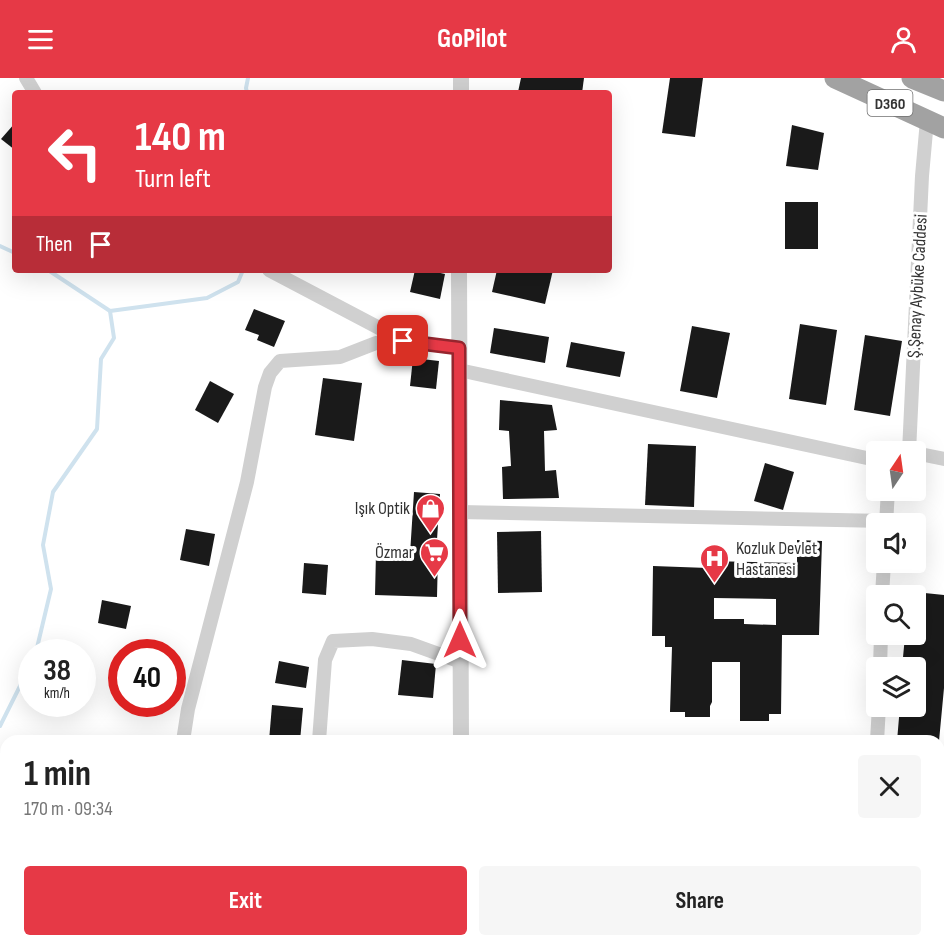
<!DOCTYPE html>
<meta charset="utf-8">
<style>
:root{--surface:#fff;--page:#f6f6f6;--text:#222;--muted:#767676;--accent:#e63946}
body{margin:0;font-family:"Sofia Sans Condensed",sans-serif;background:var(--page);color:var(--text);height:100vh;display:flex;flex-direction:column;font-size:22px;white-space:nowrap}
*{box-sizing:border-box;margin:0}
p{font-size:20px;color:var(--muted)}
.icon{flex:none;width:33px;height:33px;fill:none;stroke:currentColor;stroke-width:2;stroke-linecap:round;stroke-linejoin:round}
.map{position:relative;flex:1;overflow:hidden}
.panel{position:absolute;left:0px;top:657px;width:945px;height:212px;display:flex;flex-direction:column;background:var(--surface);border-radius:18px 18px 0 0;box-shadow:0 6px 24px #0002}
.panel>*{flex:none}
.guide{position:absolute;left:12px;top:12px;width:600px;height:183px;border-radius:6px;box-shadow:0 6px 24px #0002;background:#e63946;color:#fff;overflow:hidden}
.needle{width:39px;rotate:13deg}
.controls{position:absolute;left:866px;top:363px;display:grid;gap:12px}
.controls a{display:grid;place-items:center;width:60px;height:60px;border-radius:6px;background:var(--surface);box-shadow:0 6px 24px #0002;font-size:30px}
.speed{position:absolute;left:18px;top:561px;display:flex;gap:12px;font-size:30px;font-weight:700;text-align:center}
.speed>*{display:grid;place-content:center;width:78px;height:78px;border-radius:50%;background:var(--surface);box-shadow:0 6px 24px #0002;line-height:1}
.speed small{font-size:15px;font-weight:400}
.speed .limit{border:9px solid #d22;background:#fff;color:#111}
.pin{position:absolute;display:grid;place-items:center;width:51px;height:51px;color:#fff;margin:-26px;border-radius:12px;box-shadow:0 3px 9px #0006}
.me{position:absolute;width:66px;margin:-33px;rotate:0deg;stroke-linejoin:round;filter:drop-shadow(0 0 4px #0008)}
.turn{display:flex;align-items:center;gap:21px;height:126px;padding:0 24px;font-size:27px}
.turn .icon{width:78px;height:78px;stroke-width:2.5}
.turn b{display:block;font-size:42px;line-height:51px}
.then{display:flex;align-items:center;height:57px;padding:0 24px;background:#0003;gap:12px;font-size:22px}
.round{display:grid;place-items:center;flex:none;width:63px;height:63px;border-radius:6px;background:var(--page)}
.overview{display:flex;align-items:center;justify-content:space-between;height:102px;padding:0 24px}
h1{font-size:36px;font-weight:700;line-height:45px}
.button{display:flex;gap:12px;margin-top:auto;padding:12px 24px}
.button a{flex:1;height:69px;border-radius:6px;background:var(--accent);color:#fff;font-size:24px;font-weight:700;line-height:69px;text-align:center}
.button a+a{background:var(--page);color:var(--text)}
header{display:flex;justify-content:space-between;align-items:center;height:78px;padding:0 24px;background:var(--accent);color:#fff;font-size:27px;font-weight:700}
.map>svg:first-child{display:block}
</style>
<header><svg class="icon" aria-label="menu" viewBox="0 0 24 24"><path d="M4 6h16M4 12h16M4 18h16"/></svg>GoPilot<svg class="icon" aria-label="person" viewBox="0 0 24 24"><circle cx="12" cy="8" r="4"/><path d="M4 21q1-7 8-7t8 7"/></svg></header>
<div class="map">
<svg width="944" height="868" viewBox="0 0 944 868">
<rect width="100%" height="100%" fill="#fff"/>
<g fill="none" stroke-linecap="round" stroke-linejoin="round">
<g stroke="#cfe2ee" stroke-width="4">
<path d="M247,15L246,10L248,0"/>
<path d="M0,168L15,175"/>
<path d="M48,192L110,233L207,220L238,204L243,192"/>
<path d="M36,574L51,511L43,467L53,414L97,351L101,281L114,260L110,233"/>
<path d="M0,648L32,584"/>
<path d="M0,676L6,689"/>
<path d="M110,862L114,868"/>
</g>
</g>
<g fill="#1a1a1a" fill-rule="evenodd">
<path d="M521,0H584L582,15H527L518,14Z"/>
<path d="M670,0H703L695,59L662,55Z"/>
<path d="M15,45V72L1,61Z"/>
<path d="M792,47L824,55L818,92L786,88Z"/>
<rect x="785" y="124" width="33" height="47"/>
<path d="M415,192H427L445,196L440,221L410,214Z"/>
<path d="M497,192H553L545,226L492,214Z"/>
<path d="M254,231L285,243L274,269L257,262L259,257L245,252Z"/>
<path d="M800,246L837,252L826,327L789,321Z"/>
<path d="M692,248L730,255L717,320L680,313Z"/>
<path d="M494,250L549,259L545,285L490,275Z"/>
<path d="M865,257L902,263L890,338L854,332Z"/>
<path d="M571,264L625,274L620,299L566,289Z"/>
<path d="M413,280L439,283L436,311L410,308Z"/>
<path d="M323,300L362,305L354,363L315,357Z"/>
<path d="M210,303L234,316L218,345L195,332Z"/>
<path d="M500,322L552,327L557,352L544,353L545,393L556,392L559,420L503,421L502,389L511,388L509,353L499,352Z"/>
<path d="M648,366L696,368L694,429L645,427Z"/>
<path d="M765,385L794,394L783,432L754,423Z"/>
<path d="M414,414L440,416L436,477H438L437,519L375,517L376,475L410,476Z"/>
<path d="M186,451L215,456L209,488L180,482Z"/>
<path d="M541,453L542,514L498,515L497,454Z"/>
<path d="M797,462L822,463L819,557H782L781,636H769V643H740V584H712V624L710,628V639H685V634H670L672,569H665V558H652L653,488L708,490V483L797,485ZM714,520L776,521V547L744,546V541H714Z"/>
<path d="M304,485L328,487L326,517L302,515Z"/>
<path d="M915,514L944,517V610L939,663H897L900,628H915V590H902L905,558L915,559Z"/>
<path d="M102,522L131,528L126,551L98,545Z"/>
<path d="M402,582L436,586L433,620L398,617Z"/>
<path d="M279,583L309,589L306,610L275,605Z"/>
<path d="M272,627L303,630L300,663H269Z"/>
</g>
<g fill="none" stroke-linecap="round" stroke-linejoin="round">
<g stroke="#d0d0d0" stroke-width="14">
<path d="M26,0L35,15"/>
<path d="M269,192L402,262"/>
<path d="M459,292L876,382"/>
<path d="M909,374L922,98L927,42"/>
<path d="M915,375L944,381"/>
<path d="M460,434L886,443"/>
<path d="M886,446L888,412"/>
<path d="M882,518L884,484"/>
<path d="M880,590L881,556"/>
<path d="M183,663L188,631L247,404L265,309L270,295L280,283L340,279L376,265L403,263L459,270"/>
<path d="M319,663L325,582L333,563L372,561L411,566L461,584"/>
<path d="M877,663L879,628"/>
<path d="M939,763H944"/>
<path d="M227,862L229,868"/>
<path d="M336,862L337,868"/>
<path d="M741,868L742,862"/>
</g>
<g stroke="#d0d0d0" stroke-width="16">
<path d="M461,15V0"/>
<path d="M459,192L461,663"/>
<path d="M447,868V862"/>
</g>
<g stroke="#a2a2a2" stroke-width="21">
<path d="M835,0L944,50"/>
<path d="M912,0L944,13"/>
</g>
</g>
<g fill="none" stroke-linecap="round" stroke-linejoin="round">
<defs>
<path id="route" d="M403,263L459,270L460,562"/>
</defs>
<use href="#route" stroke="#96252e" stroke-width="15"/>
<use href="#route" stroke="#e63946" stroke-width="10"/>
</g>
<defs>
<symbol id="shop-pin" viewBox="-11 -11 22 30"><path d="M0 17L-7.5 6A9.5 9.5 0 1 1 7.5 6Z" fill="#e63946" stroke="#fff"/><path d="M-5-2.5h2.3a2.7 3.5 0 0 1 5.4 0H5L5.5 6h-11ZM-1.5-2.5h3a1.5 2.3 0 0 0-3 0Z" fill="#fff"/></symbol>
<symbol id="supermarket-pin" viewBox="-11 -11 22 30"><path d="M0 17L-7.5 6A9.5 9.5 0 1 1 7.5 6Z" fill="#e63946" stroke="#fff"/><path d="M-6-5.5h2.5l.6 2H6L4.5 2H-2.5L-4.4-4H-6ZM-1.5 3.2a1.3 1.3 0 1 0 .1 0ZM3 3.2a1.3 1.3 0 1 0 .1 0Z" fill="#fff"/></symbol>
<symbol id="hospital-pin" viewBox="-11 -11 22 30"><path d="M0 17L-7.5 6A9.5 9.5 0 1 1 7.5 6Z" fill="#e63946" stroke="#fff"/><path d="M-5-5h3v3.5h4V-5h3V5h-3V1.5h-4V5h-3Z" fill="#fff"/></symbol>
</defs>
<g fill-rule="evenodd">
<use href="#shop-pin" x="414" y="414" width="33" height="45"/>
<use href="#supermarket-pin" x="418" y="458" width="33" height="45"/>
<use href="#hospital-pin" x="698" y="464" width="33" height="45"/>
</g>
<g text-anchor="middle" stroke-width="6" stroke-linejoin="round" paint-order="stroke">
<rect fill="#fff" stroke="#707070" stroke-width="1.5" x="867.5" y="12" width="45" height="26" rx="4.5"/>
<g font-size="16" font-weight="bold" fill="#333">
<text x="890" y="31">D360</text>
</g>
<g font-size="18" fill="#333" stroke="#fff">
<text transform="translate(917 208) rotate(-87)" y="6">Ş.Şenay Aybüke Caddesi</text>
</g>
<g font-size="18" fill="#333" stroke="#fff" text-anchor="end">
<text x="410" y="436">Işık Optik</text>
<text x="736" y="476" text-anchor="start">Kozluk Devlet<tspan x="736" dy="21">Hastanesi</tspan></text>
<text x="414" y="480">Özmar</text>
</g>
</g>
</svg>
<div class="controls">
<a><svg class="needle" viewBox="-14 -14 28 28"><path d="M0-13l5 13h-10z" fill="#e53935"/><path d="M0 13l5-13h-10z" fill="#767676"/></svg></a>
<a><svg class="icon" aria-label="sound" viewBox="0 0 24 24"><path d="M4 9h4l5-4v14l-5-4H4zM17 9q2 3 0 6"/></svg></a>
<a><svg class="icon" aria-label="search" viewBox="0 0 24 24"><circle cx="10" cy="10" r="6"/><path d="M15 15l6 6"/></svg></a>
<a><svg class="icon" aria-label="layers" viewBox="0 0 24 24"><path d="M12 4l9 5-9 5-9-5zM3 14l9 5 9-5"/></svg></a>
</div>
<div class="speed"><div>38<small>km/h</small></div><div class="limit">40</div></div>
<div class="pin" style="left:403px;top:263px;background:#d93025"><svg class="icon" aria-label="arrive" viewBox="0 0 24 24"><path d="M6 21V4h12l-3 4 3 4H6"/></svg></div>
<svg class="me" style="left:460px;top:562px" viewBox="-20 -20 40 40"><path d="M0-17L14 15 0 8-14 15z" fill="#e63946" stroke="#fff" stroke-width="4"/></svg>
<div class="guide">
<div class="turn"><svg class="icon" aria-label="left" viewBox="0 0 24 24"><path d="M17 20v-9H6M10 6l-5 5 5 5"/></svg><div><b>140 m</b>Turn left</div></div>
<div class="then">Then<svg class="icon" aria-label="arrive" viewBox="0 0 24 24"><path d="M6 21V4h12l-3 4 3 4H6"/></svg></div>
</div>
<section class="panel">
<div class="overview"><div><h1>1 min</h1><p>170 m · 09:34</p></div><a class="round"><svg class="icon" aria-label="close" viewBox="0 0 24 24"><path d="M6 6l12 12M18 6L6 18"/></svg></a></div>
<div class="button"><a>Exit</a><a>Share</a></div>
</section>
</div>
